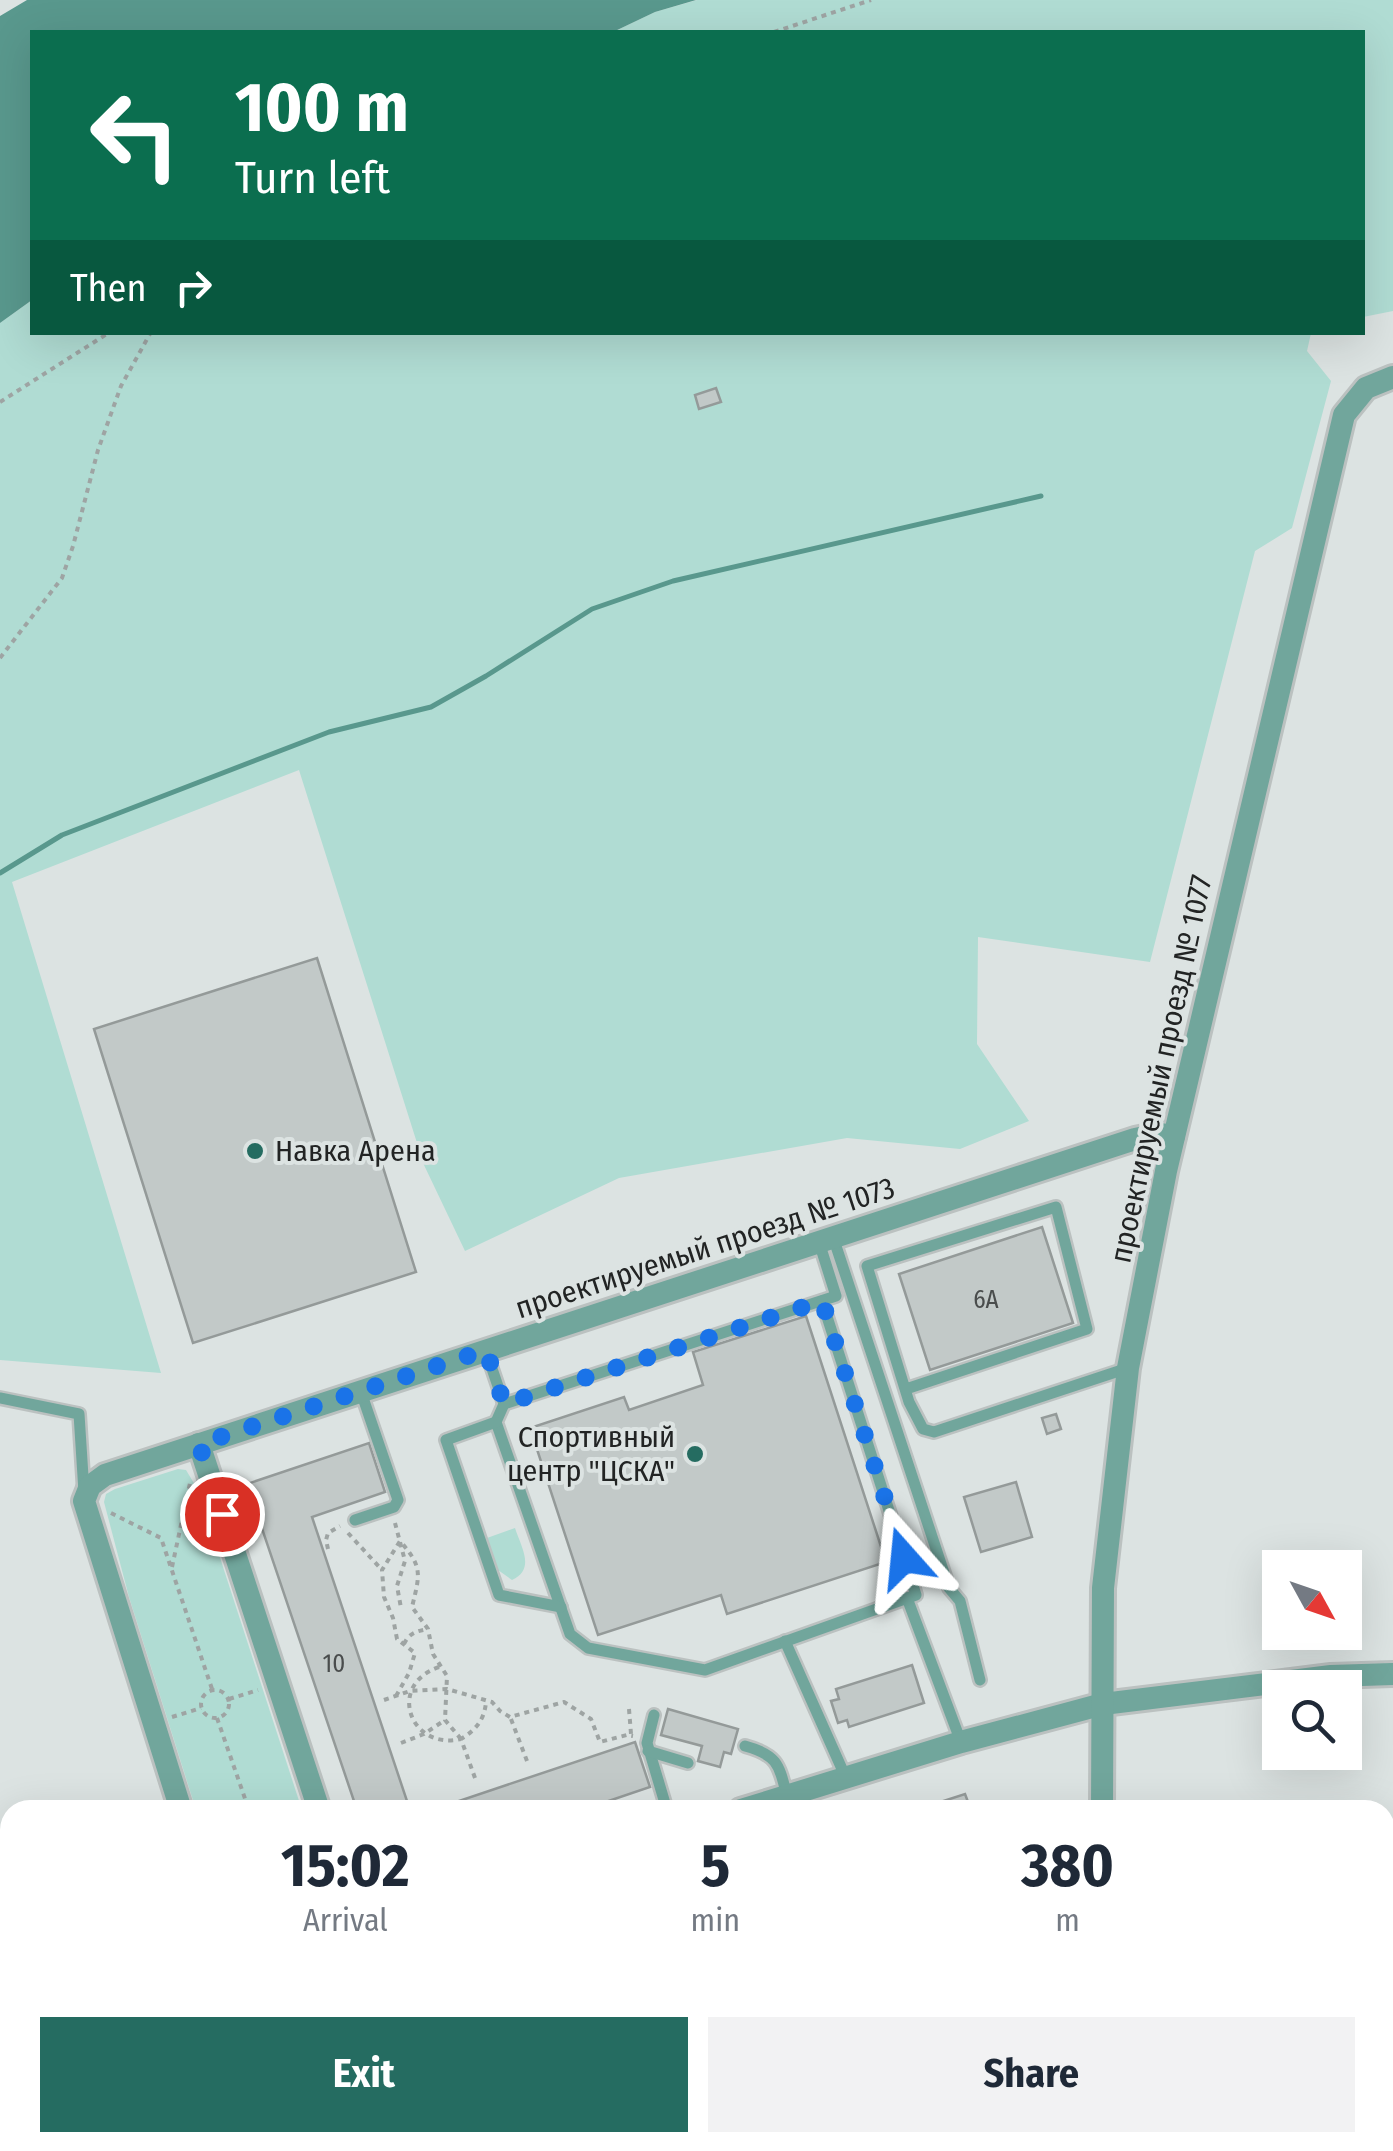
<!DOCTYPE html>
<meta charset="utf-8">
<style>
:root{--surface:#fff;--page:#f2f2f3;--text:#1f2937;--muted:#747a83;--accent:#256c61}
body{margin:0;font-family:"Fira Sans Condensed",sans-serif;background:var(--page);color:var(--text);height:100vh;display:flex;flex-direction:column;font-size:38px;white-space:nowrap}
*{box-sizing:border-box;margin:0}
p{font-size:32px;color:var(--muted)}
.icon{flex:none;width:55px;height:55px;fill:none;stroke:currentColor;stroke-width:2;stroke-linecap:round;stroke-linejoin:round}
.map{position:relative;flex:1;overflow:hidden}
.side{position:absolute;left:0px;top:1800px;width:1395px;height:352px;display:flex;flex-direction:column;background:var(--surface);border-radius:30px 30px 0 0;box-shadow:0 10px 40px #0002}
.side>*{flex:none}
.guide{position:absolute;left:30px;top:30px;width:1335px;height:305px;border-radius:0px;box-shadow:0 10px 40px #0002;background:#0b6e4f;color:#fff;overflow:hidden}
.needle{width:65px;rotate:130deg}
.buttons{position:absolute;left:1262px;top:1550px;display:grid;gap:20px}
.buttons a{display:grid;place-items:center;width:100px;height:100px;border-radius:0px;background:var(--surface);box-shadow:0 10px 40px #0002;font-size:50px}
.pin{position:absolute;display:grid;place-items:center;width:85px;height:85px;color:#fff;margin:-42px;border:5px solid #fff;border-radius:50%;box-shadow:0 2px 10px #0007}
.me{position:absolute;width:110px;margin:-55px;rotate:342deg;stroke-linejoin:round;filter:drop-shadow(0 0 8px #0008)}
.turn{display:flex;align-items:center;gap:35px;height:210px;padding:0 40px;font-size:45px}
.turn .icon{width:130px;height:130px;stroke-width:2.5}
.turn b{display:block;font-size:70px;line-height:85px}
.then{display:flex;align-items:center;height:95px;padding:0 40px;background:#0003;gap:20px;font-size:38px}
.eta{display:flex;justify-content:space-evenly;align-items:center;height:170px;text-align:center}
.eta b{font-size:60px;font-weight:700;line-height:70px}
.cta{display:flex;gap:20px;margin-top:auto;padding:20px 40px}
.cta a{flex:1;height:115px;border-radius:0px;background:var(--accent);color:#fff;font-size:40px;font-weight:700;line-height:115px;text-align:center}
.cta a+a{background:var(--page);color:var(--text)}
.map>svg:first-child{display:block}
</style>
<div class="map">
<svg width="1393" height="2151" viewBox="0 0 1393 2151">
<rect width="100%" height="100%" fill="#dce3e2"/>
<g fill="#b0dcd3">
<path d="M697,0H1393V311L1363,317L1362,32H613L655,12Z"/>
<path d="M32,300V332L1311,333L1307,351L1331,381L1292,528L1255,551L1150,962L978,937L977,1044L1029,1121L960,1149L847,1138L619,1178L465,1251L424,1165L299,770L12,882L161,1373L0,1360V323Z"/>
<path d="M178,1469L186,1470L198,1490L302,1810H196L129,1597L104,1502L106,1494L115,1489Z"/>
<path d="M515,1528C521,1547 536,1569 512,1580L498,1570L487,1538Z"/>
<path d="M305,2143H409L412,2151H307Z"/>
</g>
<path fill="#59988d" d="M27,0H696L655,12L613,32H32V300L0,323V16Z"/>
<g fill="none" stroke-linecap="round" stroke-linejoin="round">
<path stroke="#59988d" stroke-width="5" d="M0,873L62,835L329,732L431,707L486,676L592,609L673,581L1041,496"/>
</g>
<g fill="#c2c9c8" stroke="#949a99" stroke-width="2.5">
<path d="M716,388L721,402L699,409L695,395Z"/>
<path d="M317,958L416,1272L193,1343L94,1029Z"/>
<path d="M1042,1227L1073,1323L930,1370L899,1274Z"/>
<path d="M806,1316L886,1562L727,1614L721,1595L598,1635L530,1428L624,1397L629,1410L703,1385L693,1352Z"/>
<path d="M1056,1414L1061,1429L1047,1434L1042,1418Z"/>
<path d="M369,1443L385,1492L312,1517L410,1810H357L247,1484Z"/>
<path d="M1016,1482L1032,1537L981,1552L964,1497Z"/>
<path d="M912,1665L924,1703L849,1727L847,1720L838,1723L831,1701L839,1699L836,1689Z"/>
<path d="M668,1709L738,1729L731,1754L724,1752L720,1767L698,1761L702,1746L661,1735Z"/>
<path d="M635,1742L650,1787L582,1810H442L441,1807Z"/>
<path d="M965,1794L971,1810H925V1807Z"/>
</g>
<g fill="none" stroke-linecap="round" stroke-linejoin="round">
<defs>
<g id="service">
<path d="M833,1237L949,1588L960,1601L980,1680"/>
<path d="M486,1351L504,1404L836,1296L819,1242"/>
<path d="M906,1389L1087,1329L1056,1207L867,1266L909,1402L923,1429L934,1432L1128,1368"/>
<path d="M0,1398L79,1414L84,1492"/>
<path d="M504,1404L496,1422L570,1634L588,1648L705,1670L916,1595L822,1301"/>
<path d="M496,1422L446,1440L499,1595L561,1607"/>
<path d="M355,1520L394,1507L398,1500L361,1392"/>
<path d="M907,1598L961,1742"/>
<path d="M785,1641L846,1778"/>
<path d="M654,1715L647,1743L667,1810"/>
<path d="M745,1746C778,1755 779,1765 787,1796"/>
<path d="M648,1751L688,1763"/>
</g>
<g id="minor">
<path d="M199,1444L319,1810"/>
<path d="M181,1810L84,1501L90,1486L105,1475L1135,1139L1159,1134L1174,1136"/>
<path d="M741,1810L961,1742L1103,1704L1331,1676L1393,1674"/>
<path d="M1102,1810L1103,1588L1128,1368L1166,1171L1344,415L1366,388L1393,377"/>
<path d="M288,2142L291,2151"/>
<path d="M427,2142L430,2151"/>
<path d="M1107,2142L1108,2151"/>
</g>
</defs>
<use href="#service" stroke="#bbc1c0" stroke-width="16"/>
<use href="#minor" stroke="#bbc1c0" stroke-width="28"/>
<g stroke="#9ea4a3" stroke-width="4" stroke-dasharray="5 5" stroke-linecap="butt">
<path d="M774,32L871,0"/>
<path d="M0,402L110,332"/>
<path d="M0,658L62,578L73,546L98,450L121,386L151,332"/>
<path d="M111,1513L161,1538L212,1689"/>
<path d="M395,1523L405,1561L397,1586L401,1608"/>
<path d="M348,1533L382,1570"/>
<path d="M328,1549L326,1540L328,1533L340,1526"/>
<path d="M172,1567L190,1483"/>
<path d="M404,1644C409,1633 417,1631 428,1629"/>
<path d="M439,1667C386,1685 410,1751 461,1739"/>
<circle cx="215" cy="1704" r="14"/>
<path d="M396,1696L409,1673L415,1653L397,1639L393,1618L384,1597L382,1570L400,1541C423,1567 420,1574 412,1607L428,1629L433,1654L447,1676L445,1720L461,1739"/>
<path d="M229,1699L258,1690"/>
<path d="M384,1700L410,1691L447,1689L492,1702L500,1711L510,1717L564,1702L591,1719L600,1742L627,1735L633,1736"/>
<path d="M629,1709L631,1734"/>
<path d="M172,1717L201,1708"/>
<path d="M217,1718L249,1810"/>
<path d="M511,1719L527,1761"/>
<path d="M401,1743L424,1734L445,1720"/>
<path d="M475,1778L461,1739C476,1730 485,1719 486,1701"/>
<path d="M355,2142L357,2151"/>
</g>
<use href="#service" stroke="#71a69c" stroke-width="11"/>
<use href="#minor" stroke="#71a69c" stroke-width="22"/>
</g>
<g fill="none" stroke-linecap="round" stroke-linejoin="round">
<path stroke="#1a73e8" stroke-width="18" stroke-dasharray="0 32.4" d="M222,1514L199,1444L486,1350L504,1404L822,1301L904,1558"/>
</g>
<g fill="#256c61" stroke="#dce3e2" stroke-width="4">
<circle cx="255" cy="1151" r="10"/>
<circle cx="695" cy="1454" r="10"/>
</g>
<g text-anchor="middle" stroke-width="8" stroke-linejoin="round" paint-order="stroke">
<g font-size="25" fill="#4a4d4d">
<text x="986" y="1308">6А</text>
<text x="334" y="1672">10</text>
</g>
<g font-size="30" fill="#222424" stroke="#dce3e2">
<text transform="translate(1161 1069) rotate(-78)" y="10">проектируемый проезд № 1077</text>
<text transform="translate(705 1248) rotate(-18)" y="10">проектируемый проезд № 1073</text>
</g>
<g font-size="30" fill="#222424" stroke="#dce3e2" text-anchor="start">
<text x="275" y="1161">Навка Арена</text>
<text x="675" y="1447" text-anchor="end">Спортивный<tspan x="675" dy="34">центр "ЦСКА"</tspan></text>
</g>
</g>
</svg>
<div class="buttons">
<a><svg class="needle" viewBox="-14 -14 28 28"><path d="M0-13l5 13h-10z" fill="#e53935"/><path d="M0 13l5-13h-10z" fill="#747a83"/></svg></a>
<a><svg class="icon" aria-label="search" viewBox="0 0 24 24"><circle cx="10" cy="10" r="6"/><path d="M15 15l6 6"/></svg></a>
</div>
<div class="pin" style="left:222px;top:1514px;background:#d93025"><svg class="icon" aria-label="arrive" viewBox="0 0 24 24"><path d="M6 21V4h12l-3 4 3 4H6"/></svg></div>
<svg class="me" style="left:904px;top:1558px" viewBox="-20 -20 40 40"><path d="M0-17L14 15 0 8-14 15z" fill="#1a73e8" stroke="#fff" stroke-width="4"/></svg>
<div class="guide">
<div class="turn"><svg class="icon" aria-label="left" viewBox="0 0 24 24"><path d="M17 20v-9H6M10 6l-5 5 5 5"/></svg><div><b>100 m</b>Turn left</div></div>
<div class="then">Then<svg class="icon" aria-label="right" viewBox="0 0 24 24"><path d="M7 20v-9h11M14 6l5 5-5 5"/></svg></div>
</div>
<section class="side">
<div class="eta">
<div><b>15:02</b><p>Arrival</p></div>
<div><b>5</b><p>min</p></div>
<div><b>380</b><p>m</p></div>
</div>
<div class="cta"><a>Exit</a><a>Share</a></div>
</section>
</div>
